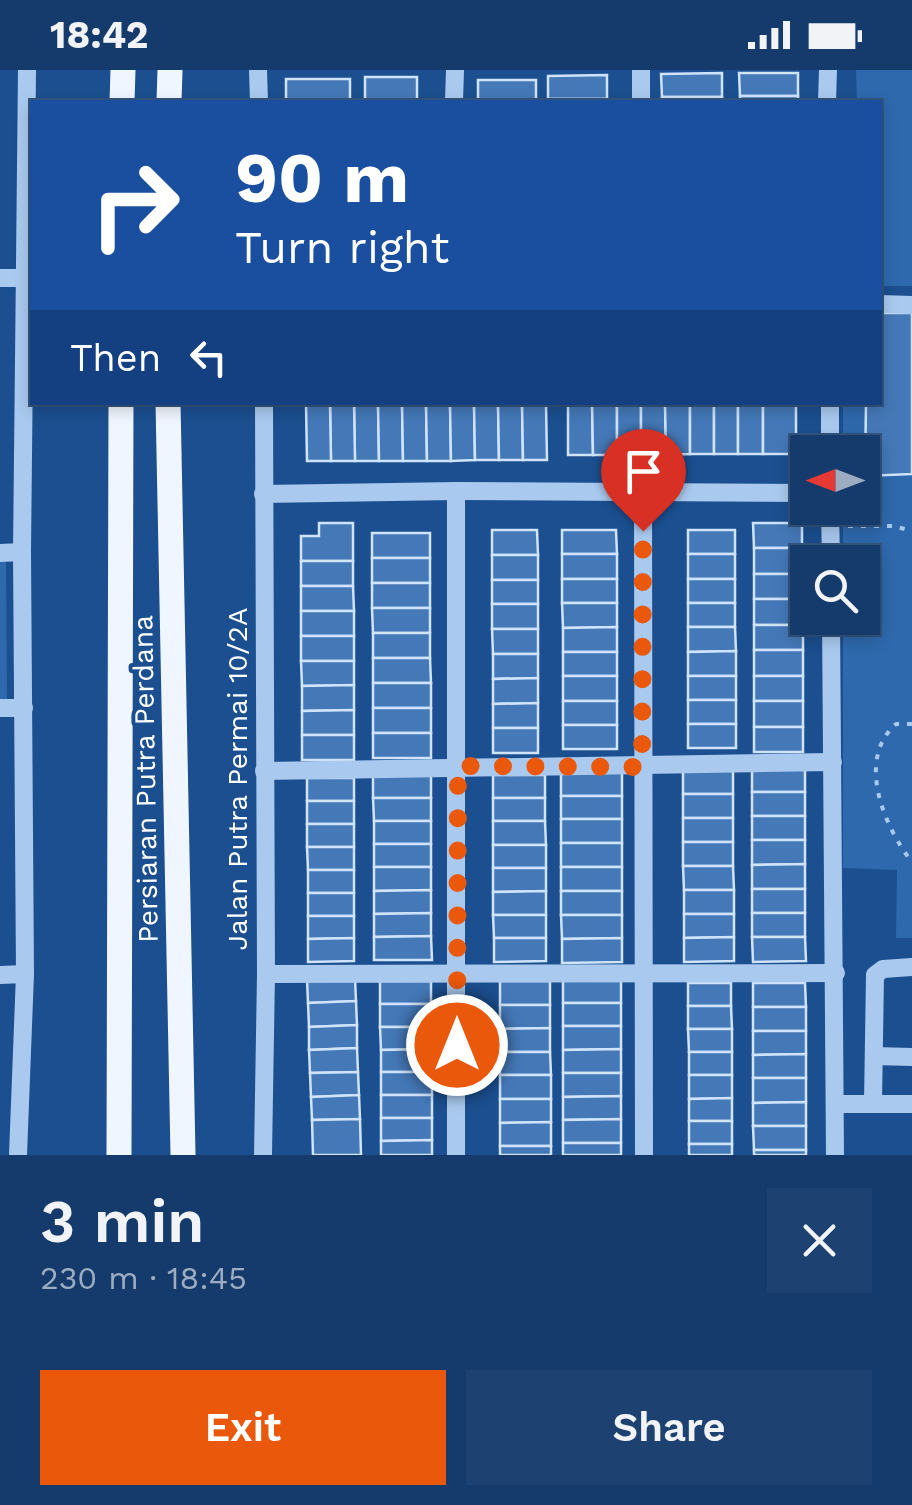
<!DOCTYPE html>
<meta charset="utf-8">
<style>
:root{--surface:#143b6b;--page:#1d4271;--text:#f1f3f6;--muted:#9dadc1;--line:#33557e;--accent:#ea580c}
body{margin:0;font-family:"Work Sans",sans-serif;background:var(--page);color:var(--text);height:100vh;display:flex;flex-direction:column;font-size:38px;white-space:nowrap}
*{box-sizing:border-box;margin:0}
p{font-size:32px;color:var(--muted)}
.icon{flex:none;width:55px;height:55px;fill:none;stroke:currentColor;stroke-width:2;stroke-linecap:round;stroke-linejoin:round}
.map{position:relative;height:1085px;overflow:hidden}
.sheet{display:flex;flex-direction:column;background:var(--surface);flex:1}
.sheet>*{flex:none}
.banner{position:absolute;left:30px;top:30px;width:852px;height:305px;border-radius:0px;box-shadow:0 5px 15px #0003,0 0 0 2px var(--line);background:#1a4fa0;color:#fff;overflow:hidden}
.needle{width:65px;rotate:270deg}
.tools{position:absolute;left:790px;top:365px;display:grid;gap:20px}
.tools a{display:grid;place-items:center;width:90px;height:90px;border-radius:0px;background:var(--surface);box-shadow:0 5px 15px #0003,0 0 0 2px var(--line);font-size:50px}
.pin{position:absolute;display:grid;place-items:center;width:85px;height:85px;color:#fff;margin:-102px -42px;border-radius:50% 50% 50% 0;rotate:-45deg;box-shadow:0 0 10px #0007}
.pin .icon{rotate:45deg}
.me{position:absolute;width:110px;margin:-55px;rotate:0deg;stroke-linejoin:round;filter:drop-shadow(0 0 8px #0008)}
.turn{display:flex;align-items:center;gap:35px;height:210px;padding:0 40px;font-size:45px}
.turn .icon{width:130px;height:130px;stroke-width:2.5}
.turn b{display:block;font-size:70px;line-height:85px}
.then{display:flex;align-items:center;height:95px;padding:0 40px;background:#0003;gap:20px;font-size:38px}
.round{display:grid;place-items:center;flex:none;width:105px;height:105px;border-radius:0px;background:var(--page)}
.summary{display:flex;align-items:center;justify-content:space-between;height:170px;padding:0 40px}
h1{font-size:60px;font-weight:600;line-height:75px}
.action{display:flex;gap:20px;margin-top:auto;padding:20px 40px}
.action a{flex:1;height:115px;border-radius:0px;background:var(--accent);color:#fff;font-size:40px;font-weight:600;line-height:115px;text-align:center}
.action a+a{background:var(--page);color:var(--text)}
.status{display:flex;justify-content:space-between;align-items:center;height:70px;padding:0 50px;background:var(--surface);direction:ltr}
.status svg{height:28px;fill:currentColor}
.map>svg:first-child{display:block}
</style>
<div class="status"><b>18:42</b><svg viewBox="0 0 49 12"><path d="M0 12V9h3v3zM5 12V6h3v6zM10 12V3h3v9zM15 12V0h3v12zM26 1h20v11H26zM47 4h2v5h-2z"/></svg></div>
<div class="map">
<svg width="912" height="1085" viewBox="0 0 912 1085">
<rect width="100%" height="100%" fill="#1b4f8f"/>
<g fill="#2e69ad">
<path d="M856,0H912V216H880V32H857Z"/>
<path d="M912,260V868H896L897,800L843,798V548H862V492H843V438H862V382H843V333L880,332Z"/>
<path d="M0,489H6L7,635H0Z"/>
</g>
<g fill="#4478b7" stroke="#cfe3fa" stroke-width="2.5">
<path d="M722,3V27H662L661,4Z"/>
<path d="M739,3H798V26H740Z"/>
<path d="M607,5V29H548V6Z"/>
<rect x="365" y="7" width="52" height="24"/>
<rect x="286" y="9" width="64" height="23"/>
<rect x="478" y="10" width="58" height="22"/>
<rect x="740" y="26" width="58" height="6"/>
<rect x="662" y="27" width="60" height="5"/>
<rect x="548" y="29" width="59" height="3"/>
<path d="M880,243H912V404L865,406L866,332H880Z"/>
<path d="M568,332H592L593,385H568Z"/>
<path d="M592,332H617V385H593Z"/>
<rect x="617" y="332" width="24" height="53"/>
<path d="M641,332H665L666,385H641Z"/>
<path d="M665,332H690V384L666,385Z"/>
<rect x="690" y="332" width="24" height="52"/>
<rect x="714" y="332" width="24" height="52"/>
<rect x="738" y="332" width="25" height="52"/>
<rect x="763" y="332" width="33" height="52"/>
<path d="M354,333H378L379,391H355Z"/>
<path d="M354,333L355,391H331L330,334Z"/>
<path d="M378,333H402L403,391H379Z"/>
<path d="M402,333H426L427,391H403Z"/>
<path d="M426,333H450L451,391H427Z"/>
<path d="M450,333H474L475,390L451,391Z"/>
<path d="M474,333H498L499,390H475Z"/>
<path d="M498,333H522L523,390H499Z"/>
<path d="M522,333H546L547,390H523Z"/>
<path d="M306,334H330L331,391H307Z"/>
<path d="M319,453H353V491H301V466H319Z"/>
<path d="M753,453H802V478H754Z"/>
<path d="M492,460H537L538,485H492Z"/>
<path d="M562,460H616L617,484H562Z"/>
<rect x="688" y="460" width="47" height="24"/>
<rect x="372" y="463" width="58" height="25"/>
<rect x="754" y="478" width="48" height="26"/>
<rect x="562" y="484" width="55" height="25"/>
<rect x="688" y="484" width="47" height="25"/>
<rect x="492" y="485" width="46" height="25"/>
<rect x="372" y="488" width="58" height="25"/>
<rect x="301" y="491" width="52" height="25"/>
<rect x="754" y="504" width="48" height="25"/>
<rect x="562" y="509" width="55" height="24"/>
<rect x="688" y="509" width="47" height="24"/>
<rect x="492" y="510" width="46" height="24"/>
<rect x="372" y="513" width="58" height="25"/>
<path d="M301,516H353L354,541H301Z"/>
<path d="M754,529H802L803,555H754Z"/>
<path d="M562,533H617V557L563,558Z"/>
<rect x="688" y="533" width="47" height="24"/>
<rect x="492" y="534" width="46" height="25"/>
<path d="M372,538H430V563H373Z"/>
<rect x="301" y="541" width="53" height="25"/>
<rect x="754" y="555" width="49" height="25"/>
<path d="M617,557V582H563V558Z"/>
<path d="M688,557H735L736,581L688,582Z"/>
<path d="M492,559H538V584H493Z"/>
<rect x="373" y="563" width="57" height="25"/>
<rect x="301" y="566" width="53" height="25"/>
<rect x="754" y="580" width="49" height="26"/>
<path d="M736,581V606H688V582Z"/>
<rect x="563" y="582" width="54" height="24"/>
<path d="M493,584H538V608L493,609Z"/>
<path d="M373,588H430L431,613H373Z"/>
<path d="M301,591H354V615L302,616Z"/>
<rect x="563" y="606" width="54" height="25"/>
<rect x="688" y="606" width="48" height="24"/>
<rect x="754" y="606" width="49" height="25"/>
<path d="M538,608V633L493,634V609Z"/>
<rect x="373" y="613" width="58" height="25"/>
<path d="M354,615V640L302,641V616Z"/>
<rect x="688" y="630" width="48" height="24"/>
<rect x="563" y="631" width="54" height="24"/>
<rect x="754" y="631" width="49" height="26"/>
<path d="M538,633V658H493V634Z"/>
<rect x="373" y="638" width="58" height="25"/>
<path d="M354,640V665H302V641Z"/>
<rect x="688" y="654" width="48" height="24"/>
<rect x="563" y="655" width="54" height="24"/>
<rect x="754" y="657" width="49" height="25"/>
<rect x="493" y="658" width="45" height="25"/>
<rect x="373" y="663" width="58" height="25"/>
<rect x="302" y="665" width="52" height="25"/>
<path d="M805,697V722H752V698Z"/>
<rect x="683" y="700" width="50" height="24"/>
<rect x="561" y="702" width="61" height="24"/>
<rect x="373" y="705" width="58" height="23"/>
<rect x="493" y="705" width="52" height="23"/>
<rect x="307" y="708" width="47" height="23"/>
<rect x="752" y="722" width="53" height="24"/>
<rect x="683" y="724" width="50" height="24"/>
<rect x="561" y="726" width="61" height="23"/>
<path d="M373,728H431V751H374Z"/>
<rect x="493" y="728" width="52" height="23"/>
<rect x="307" y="731" width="47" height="23"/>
<rect x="752" y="746" width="53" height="24"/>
<rect x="683" y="748" width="50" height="24"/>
<rect x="561" y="749" width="61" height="24"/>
<rect x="374" y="751" width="57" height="23"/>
<path d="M493,751H545L546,775H493Z"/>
<rect x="307" y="754" width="47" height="23"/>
<path d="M752,770H805V794L752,795Z"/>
<rect x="683" y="772" width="50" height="24"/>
<rect x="561" y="773" width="61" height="24"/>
<rect x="374" y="774" width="57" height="23"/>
<rect x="493" y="775" width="53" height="23"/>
<path d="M307,777H354V800H308Z"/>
<path d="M805,794V819H752V795Z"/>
<path d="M683,796H733L734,820H684Z"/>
<path d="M374,797H431V820L374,821Z"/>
<rect x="561" y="797" width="61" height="24"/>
<path d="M493,798H546V821L493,822Z"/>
<rect x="308" y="800" width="46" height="23"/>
<rect x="752" y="819" width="53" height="24"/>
<path d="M431,820V843L374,844V821Z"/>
<rect x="684" y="820" width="50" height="24"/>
<path d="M546,821V845H493V822Z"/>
<rect x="561" y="821" width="61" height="24"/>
<rect x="308" y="823" width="46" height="23"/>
<path d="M431,843V866L374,867V844Z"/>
<rect x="752" y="843" width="53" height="24"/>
<path d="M684,844H734V867L684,868Z"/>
<path d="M493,845H546V868H494Z"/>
<path d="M561,845H622V868L562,869Z"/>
<path d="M308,846H354V868L308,869Z"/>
<path d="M431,866L432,890H374V867Z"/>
<path d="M734,867V891L684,892V868Z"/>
<path d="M752,867H805L806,891L753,892Z"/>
<path d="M354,868V891L308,892V869Z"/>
<path d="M494,868H546V891L494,892Z"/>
<path d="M622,868V892L562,893V869Z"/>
<path d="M355,908L356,931L308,933L307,909Z"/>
<path d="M621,909V933H563V910Z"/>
<rect x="380" y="911" width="51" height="23"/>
<rect x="500" y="911" width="50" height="24"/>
<rect x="688" y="913" width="43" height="23"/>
<path d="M753,913H805L806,937H753Z"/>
<path d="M356,931L357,955L309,957L308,933Z"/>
<rect x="563" y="933" width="58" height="23"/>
<rect x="380" y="934" width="51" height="23"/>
<path d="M500,935H550V958L500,959Z"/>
<path d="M688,936H731L732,959H688Z"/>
<rect x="753" y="937" width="53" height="24"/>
<path d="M357,955V978L309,980V957Z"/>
<path d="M563,956H621V979L563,980Z"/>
<path d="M380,957H431L432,979L381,980Z"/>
<path d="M550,958V982H500V959Z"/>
<path d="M688,959H732V982H689Z"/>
<path d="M753,961H806V984L753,985Z"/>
<path d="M357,978L358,1002L310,1003L309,980Z"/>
<path d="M432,979V1002H381V980Z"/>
<path d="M621,979V1003H563V980Z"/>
<path d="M500,982H550L551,1005H500Z"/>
<rect x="689" y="982" width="43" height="23"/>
<path d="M806,984V1008H753V985Z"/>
<path d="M358,1002L359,1025L311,1027L310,1003Z"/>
<rect x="381" y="1002" width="51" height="23"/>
<path d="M563,1003H621V1026L563,1027Z"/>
<rect x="500" y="1005" width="51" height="24"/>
<path d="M689,1005H732V1028L689,1029Z"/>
<path d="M753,1008H806V1032L753,1033Z"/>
<path d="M359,1025L360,1049L312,1050L311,1027Z"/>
<rect x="381" y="1025" width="51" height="23"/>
<path d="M621,1026V1049L563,1050V1027Z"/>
<path d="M732,1028V1051H689V1029Z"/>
<path d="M500,1029H551V1052L500,1053Z"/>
<path d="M806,1032V1056H753V1033Z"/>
<path d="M381,1048H432V1070L381,1071Z"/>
<path d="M360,1049L361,1085H313L312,1050Z"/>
<path d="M621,1049V1073H563V1050Z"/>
<rect x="689" y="1051" width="43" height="23"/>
<path d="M551,1052V1076H500V1053Z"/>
<path d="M753,1056H806V1080H754Z"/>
<path d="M432,1070V1085H381V1071Z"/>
<rect x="563" y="1073" width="58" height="12"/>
<rect x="689" y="1074" width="43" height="11"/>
<rect x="500" y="1076" width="51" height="9"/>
<rect x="754" y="1080" width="52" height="5"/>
</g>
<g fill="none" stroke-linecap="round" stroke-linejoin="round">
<g stroke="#a9c9ee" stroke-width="4" stroke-dasharray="5 8" stroke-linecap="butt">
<path d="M848,456H893L912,461"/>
<path d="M912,654H896C855,690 885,758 912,792"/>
</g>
<g stroke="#a9c9ee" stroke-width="18">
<path d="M258,0L259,32"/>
<path d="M454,32L455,0"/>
<path d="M641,32V0"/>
<path d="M827,32L828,0"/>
<path d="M0,208H25"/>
<path d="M880,234L912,235"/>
<path d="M830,332V382"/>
<path d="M456,421V1085"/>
<path d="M643,422L644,1085"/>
<path d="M263,424L456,421L808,423"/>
<path d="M830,438L831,492"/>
<path d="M0,483L22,482"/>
<path d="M831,548L835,1085"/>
<path d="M0,638H24"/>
<path d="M264,701L833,692"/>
<path d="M266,904L836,903"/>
<path d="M0,905L25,904"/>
<path d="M874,986L912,987"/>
<path d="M873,1033L875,905L883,899L912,897"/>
<path d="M835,1034H912"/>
<path d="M18,1085L25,904L22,482L27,0"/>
<path d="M263,1085L266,904L264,332"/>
</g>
<g stroke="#f0f6ff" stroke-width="25">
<path d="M122,32L123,0"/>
<path d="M169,32L170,0"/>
<path d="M168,332L183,1085"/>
<path d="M119,1085L121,332"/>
</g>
</g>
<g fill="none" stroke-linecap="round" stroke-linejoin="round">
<path stroke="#ea580c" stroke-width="18" stroke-dasharray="0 32.4" d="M457,975L458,696L642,697L643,461"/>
</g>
<g text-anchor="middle" stroke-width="8" stroke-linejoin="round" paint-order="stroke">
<g font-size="28" fill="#fff" stroke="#1b4f8f">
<text transform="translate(145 709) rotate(-91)" y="10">Persiaran Putra Perdana</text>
<text transform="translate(237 709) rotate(-90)" y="10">Jalan Putra Permai 10/2A</text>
</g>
</g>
</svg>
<div class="tools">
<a><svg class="needle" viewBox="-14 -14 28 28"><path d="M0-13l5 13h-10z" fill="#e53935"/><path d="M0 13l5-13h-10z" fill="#9dadc1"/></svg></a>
<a><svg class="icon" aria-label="search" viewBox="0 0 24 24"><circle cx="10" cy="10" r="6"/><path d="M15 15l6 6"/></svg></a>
</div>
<div class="pin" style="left:643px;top:461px;background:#d93025"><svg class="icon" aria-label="arrive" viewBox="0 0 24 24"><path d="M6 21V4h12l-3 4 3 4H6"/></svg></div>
<svg class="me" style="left:457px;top:975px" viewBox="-20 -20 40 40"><circle r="17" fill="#ea580c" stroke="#fff" stroke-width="3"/><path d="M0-11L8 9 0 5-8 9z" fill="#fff"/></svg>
<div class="banner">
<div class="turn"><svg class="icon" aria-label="right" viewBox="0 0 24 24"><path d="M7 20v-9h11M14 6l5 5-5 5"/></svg><div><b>90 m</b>Turn right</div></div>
<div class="then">Then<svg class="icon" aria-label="left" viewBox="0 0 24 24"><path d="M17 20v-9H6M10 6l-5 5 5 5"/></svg></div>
</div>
</div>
<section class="sheet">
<div class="summary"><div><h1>3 min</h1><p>230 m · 18:45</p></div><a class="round"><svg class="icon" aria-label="close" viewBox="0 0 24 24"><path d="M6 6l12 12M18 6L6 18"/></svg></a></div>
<div class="action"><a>Exit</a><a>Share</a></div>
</section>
